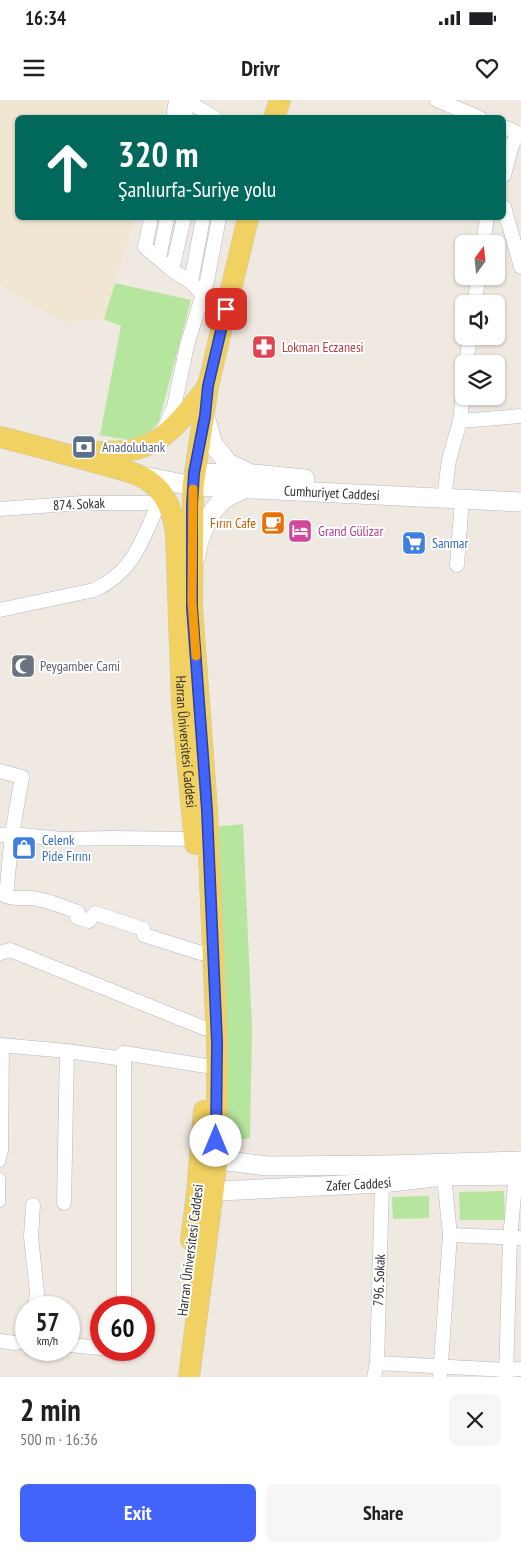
<!DOCTYPE html>
<meta charset="utf-8">
<style>
:root{--surface:#fff;--page:#f6f6f6;--text:#202124;--muted:#757577;--accent:#4264fb}
body{margin:0;font-family:"PT Sans Narrow",sans-serif;background:var(--page);color:var(--text);height:100vh;display:flex;flex-direction:column;font-size:19px;white-space:nowrap}
*{box-sizing:border-box;margin:0}
p{font-size:16px;color:var(--muted)}
.icon{flex:none;width:28px;height:28px;fill:none;stroke:currentColor;stroke-width:2;stroke-linecap:round;stroke-linejoin:round}
.map{position:relative;height:1277px;overflow:hidden}
.details{display:flex;flex-direction:column;background:var(--surface);flex:1}
.details>*{flex:none}
.top-card{position:absolute;left:15px;top:15px;width:491px;height:105px;border-radius:8px;box-shadow:0 1px 4px #0004;background:#00695c;color:#fff;overflow:hidden}
.needle{width:32px;rotate:15deg}
.tools{position:absolute;left:455px;top:135px;display:grid;gap:10px}
.tools a{display:grid;place-items:center;width:50px;height:50px;border-radius:8px;background:var(--surface);box-shadow:0 1px 4px #0004;font-size:25px}
.speed{position:absolute;left:15px;top:1196px;display:flex;gap:10px;font-size:25px;font-weight:700;text-align:center}
.speed>*{display:grid;place-content:center;width:65px;height:65px;border-radius:50%;background:var(--surface);box-shadow:0 1px 4px #0004;line-height:1}
.speed small{font-size:12px;font-weight:400}
.speed .limit{border:8px solid #d22;background:#fff;color:#111}
.pin{position:absolute;display:grid;place-items:center;width:42px;height:42px;color:#fff;margin:-21px;border-radius:10px;box-shadow:0 2px 8px #0006}
.me{position:absolute;width:55px;margin:-28px;rotate:0deg;stroke-linejoin:round;filter:drop-shadow(0 0 4px #0008)}
.turn{display:flex;align-items:center;gap:18px;height:105px;padding:0 20px;font-size:22px}
.turn .icon{width:65px;height:65px;stroke-width:2.5}
.turn b{display:block;font-size:35px;line-height:42px}
.round{display:grid;place-items:center;flex:none;width:52px;height:52px;border-radius:8px;background:var(--page)}
.overview{display:flex;align-items:center;justify-content:space-between;height:85px;padding:0 20px}
h1{font-size:30px;font-weight:800;line-height:38px}
.action{display:flex;gap:10px;margin-top:auto;padding:10px 20px}
.action a{flex:1;height:58px;border-radius:8px;background:var(--accent);color:#fff;font-size:20px;font-weight:800;line-height:58px;text-align:center}
.action a+a{background:var(--page);color:var(--text)}
.status{display:flex;justify-content:space-between;align-items:center;height:35px;padding:0 25px;background:var(--surface);direction:ltr}
.status svg{height:14px;fill:currentColor}
header{display:flex;justify-content:space-between;align-items:center;height:65px;padding:0 20px;background:var(--surface);font-size:22px;font-weight:800}
.map>svg:first-child{display:block}
</style>
<div class="status"><b>16:34</b><svg viewBox="0 0 49 12"><path d="M0 12V9h3v3zM5 12V6h3v6zM10 12V3h3v9zM15 12V0h3v12zM26 1h20v11H26zM47 4h2v5h-2z"/></svg></div>
<header><svg class="icon" aria-label="menu" viewBox="0 0 24 24"><path d="M4 6h16M4 12h16M4 18h16"/></svg>Drivr<svg class="icon" aria-label="heart" viewBox="0 0 24 24"><path d="M12 20l-8-8c-3-5 5-10 8-4 3-6 11-1 8 4z"/></svg></header>
<div class="map">
<svg width="521" height="1277" viewBox="0 0 521 1277">
<rect width="100%" height="100%" fill="#efe9e1"/>
<path fill="#f0e6d1" d="M0,0H167L162,17L18,18V118H134L104,219L64,222L0,184Z"/>
<g fill="#b6e59e">
<path d="M115,183L191,200L159,321C156,325 152,330 148,333C133,343 115,338 100,335L121,226L104,219Z"/>
<path d="M243,724L252,928L250,1038L232,1041L221,1033L213,727Z"/>
<path d="M504,1091L505,1120H460L459,1092Z"/>
<path d="M429,1096V1118L393,1119L392,1097Z"/>
</g>
<g fill="none" stroke-linecap="round" stroke-linejoin="round">
<defs>
<g id="pedestrian">
<path d="M0,1062L3,1051L4,945"/>
<path d="M0,1078V1102"/>
</g>
<g id="minor">
<path d="M180,0L187,18"/>
<path d="M186,0L215,18"/>
<path d="M437,0L480,18"/>
<path d="M173,18L176,0"/>
<path d="M504,27L521,34"/>
<path d="M504,75L512,45L518,33"/>
<path d="M504,107L521,167"/>
<path d="M151,118L145,147L172,170L191,182L202,194"/>
<path d="M483,144L487,118"/>
<path d="M159,158L167,118"/>
<path d="M172,170L184,118"/>
<path d="M191,182L203,118"/>
<path d="M474,204L479,176"/>
<path d="M466,264L470,236"/>
<path d="M460,321L521,316"/>
<path d="M164,329L174,307L187,245L207,181L219,118"/>
<path d="M445,390L449,360L460,321L464,286"/>
<path d="M0,409L82,403H159C142,440 134,472 94,490L0,510"/>
<path d="M457,465L462,399"/>
<path d="M0,671L22,677L12,734L6,796C14,799 21,798 30,798C46,799 63,807 78,812L77,817L89,821L95,813L143,829L144,835L201,853"/>
<path d="M0,735L12,734L61,739L113,738L195,739"/>
<path d="M0,853L10,850L204,928"/>
<path d="M0,945L67,951L117,958L124,953L206,966"/>
<path d="M124,953V1208"/>
<path d="M64,1103L67,951"/>
<path d="M33,1105L31,1137L37,1193L35,1208"/>
<path d="M450,1135L521,1138"/>
<path d="M0,1241L15,1243L26,1240"/>
<path d="M69,1245L101,1248"/>
<path d="M120,1250H125"/>
<path d="M377,1263L506,1270L521,1269"/>
<path d="M374,1277L377,1263L382,1083"/>
<path d="M440,1277L450,1135L444,1076"/>
<path d="M506,1277L510,1138L516,1075"/>
</g>
<g id="secondary">
<path d="M205,316L213,344L228,363L247,372"/>
<path d="M194,373L253,374L305,379"/>
<path id="s1" d="M143,376L193,386L212,387L521,402"/>
<path d="M196,456C198,437 209,412 223,400C229,395 237,392 244,389"/>
<path d="M203,1058L267,1066L388,1065L521,1061"/>
<path id="s2" d="M199,1092L382,1083L444,1076L521,1075"/>
</g>
<g id="primary">
<path d="M274,18L280,0"/>
<path id="s3" d="M0,337C35,346 69,355 104,365C122,370 142,373 156,387C169,399 174,417 176,435L182,604L195,744"/>
<path d="M84,352C97,352 110,352 123,351C163,348 185,316 207,287"/>
<path d="M191,1140L197,1092L204,1011"/>
<path d="M189,1277L217,1060V942L207,710L192,507L193,386L208,286L248,118"/>
</g>
</defs>
<use href="#pedestrian" stroke="#b4b7c1" stroke-width="11"/>
<use href="#minor" stroke="#b4b7c1" stroke-width="15"/>
<use href="#secondary" stroke="#b4b7c1" stroke-width="20"/>
<use href="#primary" stroke="#c9c9c9" stroke-width="22"/>
<use href="#pedestrian" stroke="#fff" stroke-width="10"/>
<use href="#minor" stroke="#fff" stroke-width="14"/>
<use href="#secondary" stroke="#fff" stroke-width="19"/>
<use href="#primary" stroke="#f2d163" stroke-width="21"/>
</g>
<g fill="none" stroke-linecap="round" stroke-linejoin="round">
<defs>
<path id="route" d="M216,1041L217,942L207,710L192,507V405L194,373L205,316L208,286L226,209"/>
</defs>
<use href="#route" stroke="#2b41a3" stroke-width="12"/>
<use href="#route" stroke="#4264fb" stroke-width="9"/>
<path stroke="#f59e0b" stroke-width="9" d="M193,389L192,502L196,556"/>
</g>
<defs>
<symbol id="pharmacy-square" viewBox="-11 -11 22 22"><rect x="-9" y="-9" width="18" height="18" rx="4" fill="#e0444e" stroke="#fff"/><path d="M-2-6h4v4h4v4h-4v4h-4v-4h-4v-4h4Z" fill="#fff"/></symbol>
<symbol id="bank-square" viewBox="-11 -11 22 22"><rect x="-9" y="-9" width="18" height="18" rx="4" fill="#5c6f8a" stroke="#fff"/><path d="M-6-4H6V4H-6ZM0-2.3a2.3 2.3 0 1 0 0 4.6a2.3 2.3 0 1 0 0-4.6Z" fill="#fff"/></symbol>
<symbol id="cafe-square" viewBox="-11 -11 22 22"><rect x="-9" y="-9" width="18" height="18" rx="4" fill="#e8710a" stroke="#fff"/><path d="M-5.5-4.5H6V0H3Q3 3.5 0 3.5H-2.5Q-5.5 3.5-5.5 0ZM3-3.2v2h1.7v-2ZM-6 4.5H4V6H-6Z" fill="#fff"/></symbol>
<symbol id="hotel-square" viewBox="-11 -11 22 22"><rect x="-9" y="-9" width="18" height="18" rx="4" fill="#d1479c" stroke="#fff"/><path d="M-6-4.5h1.5V1H6V5H4.5V3h-9V5H-6ZM-4 0a1.8 1.8 0 1 1 3.6 0ZM.5 0V-2.5h3Q6-2.5 6 0Z" fill="#fff"/></symbol>
<symbol id="supermarket-square" viewBox="-11 -11 22 22"><rect x="-9" y="-9" width="18" height="18" rx="4" fill="#3f7fe0" stroke="#fff"/><path d="M-6-5.5h2.5l.6 2H6L4.5 2H-2.5L-4.4-4H-6ZM-1.5 3.2a1.3 1.3 0 1 0 .1 0ZM3 3.2a1.3 1.3 0 1 0 .1 0Z" fill="#fff"/></symbol>
<symbol id="mosque-square" viewBox="-11 -11 22 22"><rect x="-9" y="-9" width="18" height="18" rx="4" fill="#6b7280" stroke="#fff"/><path d="M3.5-4.9A6 6 0 1 0 3.5 4.9A5 5 0 1 1 3.5-4.9Z" fill="#fff"/></symbol>
<symbol id="shop-square" viewBox="-11 -11 22 22"><rect x="-9" y="-9" width="18" height="18" rx="4" fill="#3f7fe0" stroke="#fff"/><path d="M-5-2.5h2.3a2.7 3.5 0 0 1 5.4 0H5L5.5 6h-11ZM-1.5-2.5h3a1.5 2.3 0 0 0-3 0Z" fill="#fff"/></symbol>
</defs>
<g fill-rule="evenodd">
<use href="#pharmacy-square" x="250" y="233" width="28" height="28"/>
<use href="#bank-square" x="70" y="333" width="28" height="28"/>
<use href="#cafe-square" x="259" y="409" width="28" height="28"/>
<use href="#hotel-square" x="286" y="417" width="28" height="28"/>
<use href="#supermarket-square" x="400" y="429" width="28" height="28"/>
<use href="#mosque-square" x="9" y="552" width="28" height="28"/>
<use href="#shop-square" x="10" y="734" width="28" height="28"/>
</g>
<g text-anchor="middle" stroke-width="4" stroke-linejoin="round" paint-order="stroke">
<g font-size="14" fill="#be3a42" stroke="#fff" text-anchor="start">
<text x="282" y="252">Lokman Eczanesi</text>
</g>
<g font-size="14" fill="#4e5e75" stroke="#fff" text-anchor="start">
<text x="102" y="352">Anadolubank</text>
</g>
<g font-size="14" fill="#2e2e2e" stroke="#fff">
<text dy="5" stroke="none"><textPath href="#s1" startOffset="190">Cumhuriyet Caddesi</textPath></text>
<text transform="translate(79 404) rotate(-3)" y="5">874. Sokak</text>
<text dy="5" stroke="none"><textPath href="#s3" startOffset="425">Harran Üniversitesi Caddesi</textPath></text>
<text dy="5" stroke="none"><textPath href="#s2" startOffset="160">Zafer Caddesi</textPath></text>
<text transform="translate(190 1150) rotate(-83)" y="5">Harran Üniversitesi Caddesi</text>
<text transform="translate(379 1180) rotate(-88)" y="5">796. Sokak</text>
</g>
<g font-size="14" fill="#c56008" stroke="#fff" text-anchor="end">
<text x="256" y="428">Fırın Cafe</text>
</g>
<g font-size="14" fill="#b23c85" stroke="#fff" text-anchor="start">
<text x="318" y="436">Grand Gülizar</text>
</g>
<g font-size="14" fill="#366cbe" stroke="#fff" text-anchor="start">
<text x="432" y="448">Sanmar</text>
<text x="42" y="745">Celenk<tspan x="42" dy="16">Pide Fırını</tspan></text>
</g>
<g font-size="14" fill="#5b616d" stroke="#fff" text-anchor="start">
<text x="40" y="571">Peygamber Cami</text>
</g>
</g>
</svg>
<div class="tools">
<a><svg class="needle" viewBox="-14 -14 28 28"><path d="M0-13l5 13h-10z" fill="#e53935"/><path d="M0 13l5-13h-10z" fill="#757577"/></svg></a>
<a><svg class="icon" aria-label="sound" viewBox="0 0 24 24"><path d="M4 9h4l5-4v14l-5-4H4zM17 9q2 3 0 6"/></svg></a>
<a><svg class="icon" aria-label="layers" viewBox="0 0 24 24"><path d="M12 4l9 5-9 5-9-5zM3 14l9 5 9-5"/></svg></a>
</div>
<div class="speed"><div>57<small>km/h</small></div><div class="limit">60</div></div>
<div class="pin" style="left:226px;top:209px;background:#d93025"><svg class="icon" aria-label="arrive" viewBox="0 0 24 24"><path d="M6 21V4h12l-3 4 3 4H6"/></svg></div>
<svg class="me" style="left:216px;top:1041px" viewBox="-20 -20 40 40"><circle r="19" fill="#fff"/><path d="M0-13L10 11 0 6-10 11z" fill="#4264fb"/></svg>
<div class="top-card">
<div class="turn"><svg class="icon" aria-label="ahead" viewBox="0 0 24 24"><path d="M12 20V5M6 11l6-6 6 6"/></svg><div><b>320 m</b>Şanlıurfa-Suriye yolu</div></div>
</div>
</div>
<section class="details">
<div class="overview"><div><h1>2 min</h1><p>500 m · 16:36</p></div><a class="round"><svg class="icon" aria-label="close" viewBox="0 0 24 24"><path d="M6 6l12 12M18 6L6 18"/></svg></a></div>
<div class="action"><a>Exit</a><a>Share</a></div>
</section>
